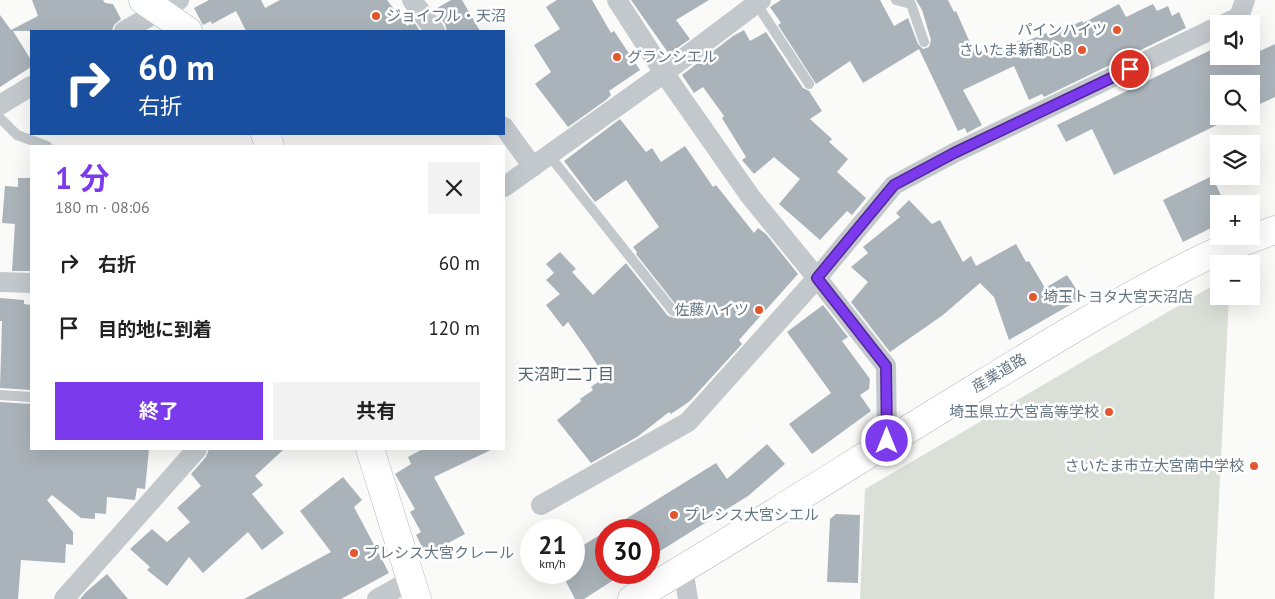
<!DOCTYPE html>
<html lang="ja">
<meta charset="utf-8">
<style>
:root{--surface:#fff;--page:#f2f2f2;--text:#222;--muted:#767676;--accent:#7c3aed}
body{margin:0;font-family:"PT Sans","Noto Sans JP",sans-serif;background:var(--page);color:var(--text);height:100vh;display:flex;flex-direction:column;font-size:19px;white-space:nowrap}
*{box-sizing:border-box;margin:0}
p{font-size:16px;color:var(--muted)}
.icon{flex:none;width:28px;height:28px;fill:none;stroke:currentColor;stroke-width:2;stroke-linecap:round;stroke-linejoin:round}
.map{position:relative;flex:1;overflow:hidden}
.side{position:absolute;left:30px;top:145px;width:475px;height:305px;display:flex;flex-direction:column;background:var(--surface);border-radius:0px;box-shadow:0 5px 20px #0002}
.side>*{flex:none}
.banner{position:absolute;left:30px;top:30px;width:475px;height:105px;border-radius:0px;box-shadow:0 5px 20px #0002;background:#1a4fa0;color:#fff;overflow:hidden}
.tools{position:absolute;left:1210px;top:15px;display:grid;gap:10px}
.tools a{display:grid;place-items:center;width:50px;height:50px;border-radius:0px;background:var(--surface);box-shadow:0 5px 20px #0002;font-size:25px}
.speed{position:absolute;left:520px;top:519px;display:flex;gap:10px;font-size:25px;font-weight:700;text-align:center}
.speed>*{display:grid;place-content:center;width:65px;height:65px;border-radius:50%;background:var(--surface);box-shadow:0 5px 20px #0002;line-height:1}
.speed small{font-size:12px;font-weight:400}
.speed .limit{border:8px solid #d22;background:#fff;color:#111}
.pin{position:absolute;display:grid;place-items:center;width:42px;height:42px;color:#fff;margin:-21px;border:2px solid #fff;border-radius:50%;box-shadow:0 1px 5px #0007}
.me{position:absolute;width:55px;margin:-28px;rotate:0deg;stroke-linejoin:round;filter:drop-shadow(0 0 4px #0008)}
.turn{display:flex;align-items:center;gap:18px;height:105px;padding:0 25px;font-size:22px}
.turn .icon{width:65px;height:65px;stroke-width:2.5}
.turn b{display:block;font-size:35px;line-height:42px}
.round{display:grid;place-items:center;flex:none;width:52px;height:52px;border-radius:0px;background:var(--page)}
.overview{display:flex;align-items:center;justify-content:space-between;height:85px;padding:0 25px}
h1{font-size:30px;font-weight:700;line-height:38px;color:var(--accent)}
.cta{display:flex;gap:10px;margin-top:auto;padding:10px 25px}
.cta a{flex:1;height:58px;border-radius:0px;background:var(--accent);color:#fff;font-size:20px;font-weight:700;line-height:58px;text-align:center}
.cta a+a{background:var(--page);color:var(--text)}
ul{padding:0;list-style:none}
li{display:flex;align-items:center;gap:15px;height:65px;padding:0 25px}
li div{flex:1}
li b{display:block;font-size:19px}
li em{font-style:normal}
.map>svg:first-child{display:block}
</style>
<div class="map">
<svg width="1275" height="599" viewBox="0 0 1275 599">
<rect width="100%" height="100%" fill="#fafaf8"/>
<path fill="#dadfd7" d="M1219,282V296L1229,297L1214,599H860L865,489Z"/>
<g fill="#aab3b9">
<path d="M32,0H103L105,3L113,4L121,19L114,25L112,31H13L31,60V67L0,87V15L11,30L38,16Z"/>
<path d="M209,0H261L265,8L280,0H387L407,26L414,22L420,31H246L236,11L212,24L211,21L203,25L194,8Z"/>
<path d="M451,0H462L480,31H447L445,24L434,10Z"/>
<path d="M557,0H592L611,33L614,31L640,70L609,91L611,95L606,100L568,127L535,84L551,72L534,45L560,29L546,7Z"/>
<path d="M631,0H709L676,20L690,39L669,54Z"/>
<path d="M781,0H880L894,26L908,18L918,44L923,49L929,47L931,40L922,10L916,0H948L954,12L956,11L975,54L990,46L993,52L1023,39L1024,42L1049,32L1050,36L1082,21L1083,23L1119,4L1126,17L1153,4L1157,11L1168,6L1172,16L1179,12L1186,28L1044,97L1042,94L1029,100L1014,66L963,90L982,125L967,133L965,128L958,131L919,49L863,83L850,61L816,84L778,25L781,23L770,7Z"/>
<path d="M744,30L750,41L766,32L803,88L809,91L822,111L810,119L832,139L829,142L848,159L837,172L866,198L852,215L847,211L820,240L779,204L800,179L774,157L754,174L742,160L746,157L722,118L724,116L703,87L694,93L682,75L733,36Z"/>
<path d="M1275,44V97L1251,108V84H1219V124L1114,175L1092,129L1066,142L1057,125L1219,46V56H1233L1235,62L1251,56V55Z"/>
<path d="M620,119L646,152L652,148L661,162L685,146L713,187L716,185L754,233L758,228L766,234L798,274L739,340L742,344L690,401L671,414L669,412L637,437L591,463L557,420L581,401L580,399L593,390L591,387L605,377L589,352L568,322L563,327L546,305L560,294L546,280L554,273L546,264L560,252L576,269L572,272L593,295L626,263L668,316L674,318L677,317L680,310L636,254L637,252L633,247L659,227L626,180L595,202L564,161Z"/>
<path d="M1212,176L1225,204H1219V224L1183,242L1163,200Z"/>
<path d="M18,178H31V271H12L15,224L2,223L5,186L18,187Z"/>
<path d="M909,200L932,224L940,220L963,262L971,256L976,266L1016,244L1026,262L1029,261L1045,288L1067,275L1082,298L1009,340L994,297L980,283L943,315L890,352L851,302L868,282L851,267L868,253L863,247L900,217L896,213Z"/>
<path d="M0,298L24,300V304L31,305V390L0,388L2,321H0Z"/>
<path d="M823,305L848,337L842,341L870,379L869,389L860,395L871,411L812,454L789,424L831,393L787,332Z"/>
<path d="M0,402L31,404V449H149L145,489L137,488L135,500L107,497L106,514L95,513V519L81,518L52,495L47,500L73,532V545L66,544L65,563L21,560L18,599H0Z"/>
<path d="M767,444L785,464L748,496L649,558V530H608L716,463L727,479Z"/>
<path d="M209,449H284L255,476L263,485L252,494L284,533L262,550L248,532L203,573L189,557L167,586L147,570L150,567L130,549L152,529L167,542L190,522L177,508L201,486L191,474L206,457Z"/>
<path d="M423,449H493L434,477L465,534L426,555L416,535L421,532L410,512L415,509L395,474L411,464L408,457Z"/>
<path d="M343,477L362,500L354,507L389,573L341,599H244L331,552L300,511Z"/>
<path d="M836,514L860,515L858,583L827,582L830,519Z"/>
<path d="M606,531V572H626L584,599H575L561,572H574V551Z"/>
<path d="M107,574L128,599H80L86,592Z"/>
</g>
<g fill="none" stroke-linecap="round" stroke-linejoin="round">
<defs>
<g id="secondary">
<path d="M143,0L188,31"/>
<path d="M265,134L270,146"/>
<path d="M370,449L417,599"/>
</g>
<path id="primary" d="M632,599C750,530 865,455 982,384C1054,340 1126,296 1201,259C1225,247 1251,239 1275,230"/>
</defs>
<use href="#secondary" stroke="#b3babf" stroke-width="29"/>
<use href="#primary" stroke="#b5babe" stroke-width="29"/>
<g stroke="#c3c8cc" stroke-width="10">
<path d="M896,0L911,4L924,42"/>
<path d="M756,3L809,84"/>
<path d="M0,118L17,135L47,146"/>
<path d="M549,155L673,311"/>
<path d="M0,395L31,397"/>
</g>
<g stroke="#c3c8cc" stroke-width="20">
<path d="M412,0L435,31"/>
<path d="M617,0L664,73L750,196L817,278L886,366L887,441"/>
<path d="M1224,24L1239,17L1245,0"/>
<path d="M124,31L179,0"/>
<path d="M0,105L31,86"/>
<path d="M504,127L533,167"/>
<path d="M504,187L664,73L761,0"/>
<path d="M0,282L31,283"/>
<path d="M541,505L688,422L817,278L894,185L954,153L1219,26"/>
<path d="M683,569L688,599"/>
<path d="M64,599L197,449"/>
<path d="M377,599L411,580"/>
</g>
<use href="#secondary" stroke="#fff" stroke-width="28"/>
<use href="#primary" stroke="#fff" stroke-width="28"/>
</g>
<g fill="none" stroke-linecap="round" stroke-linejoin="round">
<defs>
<path id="route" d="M887,441L886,366L817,278L894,185L954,153L1130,69"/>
</defs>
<use href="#route" stroke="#51269a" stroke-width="12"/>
<use href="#route" stroke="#7c3aed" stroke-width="9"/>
</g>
<g fill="#e4572e" stroke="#fff" stroke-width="2">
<circle cx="376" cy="16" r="5"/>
<circle cx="1117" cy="30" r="5"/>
<circle cx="1082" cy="50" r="5"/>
<circle cx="617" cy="57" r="5"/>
<circle cx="1033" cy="297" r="5"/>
<circle cx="759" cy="310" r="5"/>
<circle cx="1109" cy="412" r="5"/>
<circle cx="1254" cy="466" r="5"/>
<circle cx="674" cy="515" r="5"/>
<circle cx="354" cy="553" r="5"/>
</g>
<g text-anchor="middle" stroke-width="5" stroke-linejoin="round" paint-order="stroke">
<g font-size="15" fill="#657683" stroke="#fff" text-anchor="start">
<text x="386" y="21">ジョイフル・天沼</text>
<text x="1107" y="35" text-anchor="end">パインハイツ</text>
<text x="1072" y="55" text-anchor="end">さいたま新都心B</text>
<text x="627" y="62">グランシエル</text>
<text x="1043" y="302">埼玉トヨタ大宮天沼店</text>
<text x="749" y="315" text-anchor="end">佐藤ハイツ</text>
<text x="1099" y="417" text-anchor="end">埼玉県立大宮高等学校</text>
<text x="1244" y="471" text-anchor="end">さいたま市立大宮南中学校</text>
<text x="684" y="520">プレシス大宮シエル</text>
<text x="364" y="558">プレシス大宮クレール</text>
</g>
<g font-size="15" fill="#657683" stroke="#fff">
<text transform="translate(999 373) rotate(-31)" y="5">産業道路</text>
</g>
<g font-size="16" fill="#57646e" stroke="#fff">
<text x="566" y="380">天沼町二丁目</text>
</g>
</g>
</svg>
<div class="tools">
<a><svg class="icon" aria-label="sound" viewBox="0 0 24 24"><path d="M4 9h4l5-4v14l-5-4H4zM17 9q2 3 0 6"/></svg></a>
<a><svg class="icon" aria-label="search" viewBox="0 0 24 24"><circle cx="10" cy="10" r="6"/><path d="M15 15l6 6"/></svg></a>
<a><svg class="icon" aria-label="layers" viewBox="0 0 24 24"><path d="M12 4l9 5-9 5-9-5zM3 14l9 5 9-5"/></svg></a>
<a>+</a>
<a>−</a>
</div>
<div class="speed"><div>21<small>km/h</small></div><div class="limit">30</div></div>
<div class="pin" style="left:1130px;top:69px;background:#d93025"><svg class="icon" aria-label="arrive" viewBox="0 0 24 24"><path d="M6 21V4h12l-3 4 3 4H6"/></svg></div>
<svg class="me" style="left:887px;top:441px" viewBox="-20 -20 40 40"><circle r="17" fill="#7c3aed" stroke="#fff" stroke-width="3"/><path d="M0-11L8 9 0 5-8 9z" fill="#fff"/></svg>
<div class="banner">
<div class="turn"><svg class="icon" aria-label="right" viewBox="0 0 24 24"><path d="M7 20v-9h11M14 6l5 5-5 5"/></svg><div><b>60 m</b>右折</div></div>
</div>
<section class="side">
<div class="overview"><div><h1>1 分</h1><p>180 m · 08:06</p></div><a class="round"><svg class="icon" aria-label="close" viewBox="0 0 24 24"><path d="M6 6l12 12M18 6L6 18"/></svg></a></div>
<ul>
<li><svg class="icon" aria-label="right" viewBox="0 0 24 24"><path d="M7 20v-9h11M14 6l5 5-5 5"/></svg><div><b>右折</b></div><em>60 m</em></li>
<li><svg class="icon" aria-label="arrive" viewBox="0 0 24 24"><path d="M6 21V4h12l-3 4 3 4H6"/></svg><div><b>目的地に到着</b></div><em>120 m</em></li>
</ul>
<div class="cta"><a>終了</a><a>共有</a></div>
</section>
</div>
